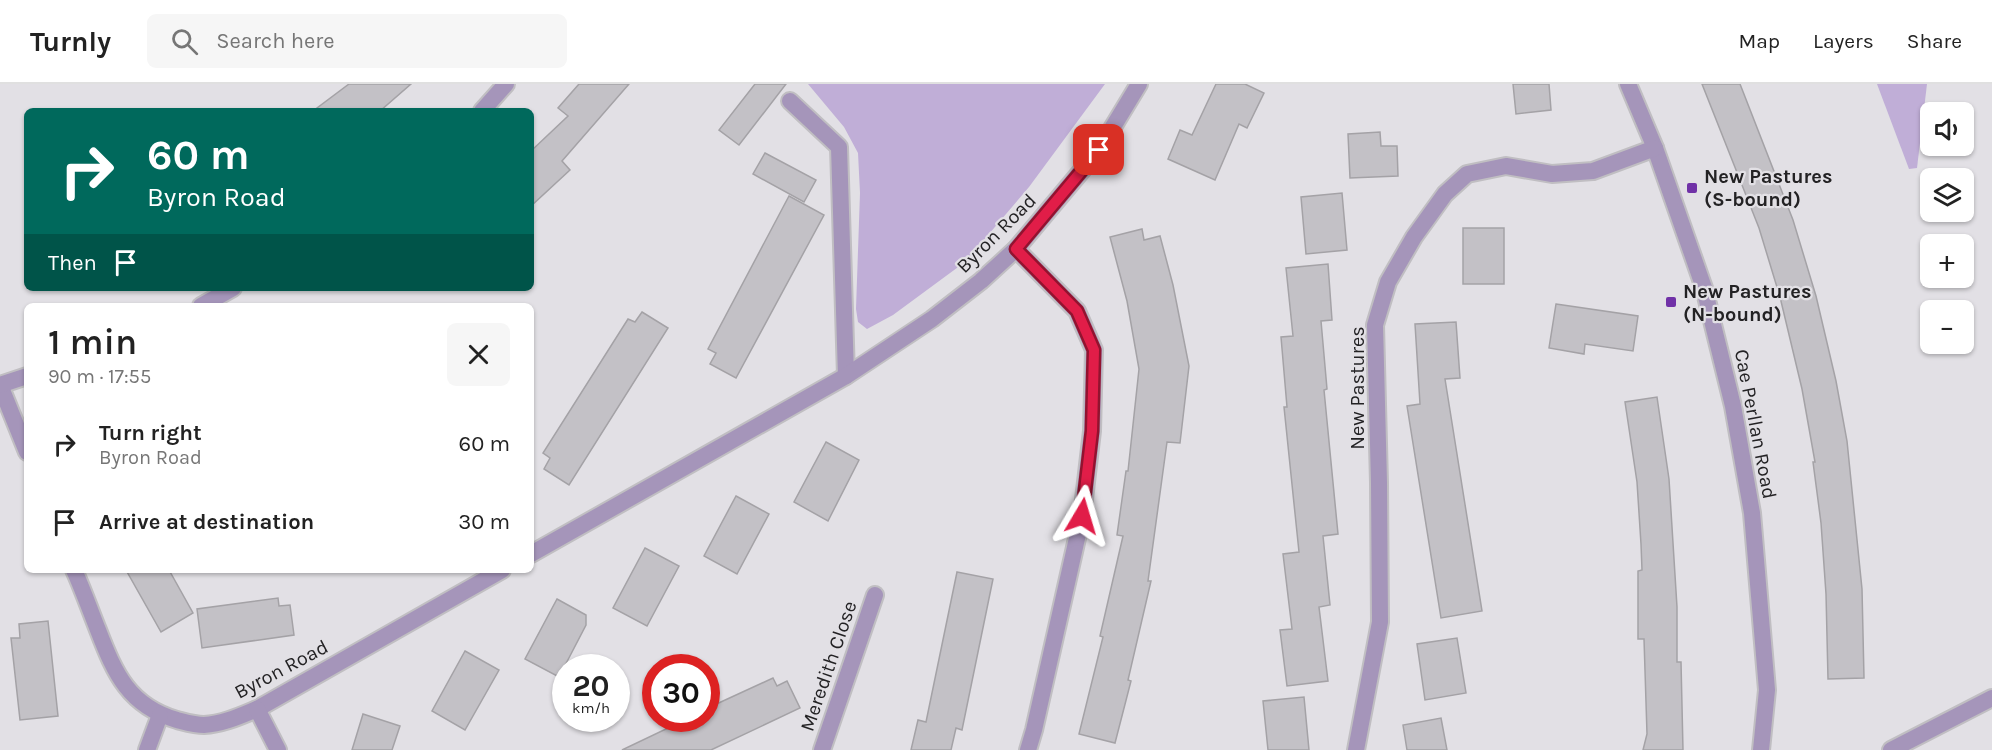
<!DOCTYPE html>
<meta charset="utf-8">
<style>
:root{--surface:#fff;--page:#f6f6f6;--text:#222;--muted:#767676;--line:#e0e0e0}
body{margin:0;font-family:Karla,sans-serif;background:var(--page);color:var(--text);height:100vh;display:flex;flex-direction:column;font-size:22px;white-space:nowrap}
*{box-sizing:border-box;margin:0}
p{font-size:20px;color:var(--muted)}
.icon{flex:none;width:33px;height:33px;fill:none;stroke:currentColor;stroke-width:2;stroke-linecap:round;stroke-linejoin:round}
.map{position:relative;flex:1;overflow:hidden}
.sheet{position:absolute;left:24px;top:219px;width:510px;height:270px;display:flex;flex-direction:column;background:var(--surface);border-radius:9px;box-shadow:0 2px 4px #0004}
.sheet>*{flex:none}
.hud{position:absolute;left:24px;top:24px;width:510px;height:183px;border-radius:9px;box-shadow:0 2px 4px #0004;background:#00695c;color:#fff;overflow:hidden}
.fabs{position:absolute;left:1920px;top:18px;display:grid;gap:12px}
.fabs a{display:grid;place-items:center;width:54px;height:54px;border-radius:9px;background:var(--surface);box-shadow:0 2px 4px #0004;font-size:30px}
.speed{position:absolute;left:552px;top:570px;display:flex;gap:12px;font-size:30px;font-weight:700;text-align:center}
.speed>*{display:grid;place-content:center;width:78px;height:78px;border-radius:50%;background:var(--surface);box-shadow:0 2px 4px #0004;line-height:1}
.speed small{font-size:15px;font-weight:400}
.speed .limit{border:9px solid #d22;background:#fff;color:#111}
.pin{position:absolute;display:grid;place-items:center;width:51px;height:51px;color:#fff;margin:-26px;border-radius:12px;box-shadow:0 3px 9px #0006}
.me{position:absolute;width:66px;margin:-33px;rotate:7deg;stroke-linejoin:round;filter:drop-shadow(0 0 4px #0008)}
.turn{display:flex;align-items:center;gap:21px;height:126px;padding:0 24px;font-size:27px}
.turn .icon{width:78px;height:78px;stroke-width:2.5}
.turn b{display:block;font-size:42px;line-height:51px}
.then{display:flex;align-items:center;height:57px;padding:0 24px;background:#0003;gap:12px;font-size:22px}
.round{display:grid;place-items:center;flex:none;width:63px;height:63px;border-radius:9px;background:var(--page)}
.summary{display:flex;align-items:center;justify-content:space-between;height:102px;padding:0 24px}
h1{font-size:36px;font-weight:600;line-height:45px}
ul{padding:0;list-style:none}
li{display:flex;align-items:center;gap:18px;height:78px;padding:0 24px}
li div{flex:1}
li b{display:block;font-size:22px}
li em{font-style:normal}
header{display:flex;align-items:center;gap:36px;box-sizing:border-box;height:84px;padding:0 30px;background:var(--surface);border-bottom:2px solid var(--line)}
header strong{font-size:28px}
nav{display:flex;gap:33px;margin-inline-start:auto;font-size:21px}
.search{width:420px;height:54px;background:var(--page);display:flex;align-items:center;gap:15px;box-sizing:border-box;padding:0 21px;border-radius:9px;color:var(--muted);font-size:22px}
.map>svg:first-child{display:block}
</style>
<header>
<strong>Turnly</strong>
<div class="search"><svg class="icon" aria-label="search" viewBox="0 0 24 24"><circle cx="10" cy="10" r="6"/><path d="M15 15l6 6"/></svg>Search here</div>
<nav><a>Map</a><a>Layers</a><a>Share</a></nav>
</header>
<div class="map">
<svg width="1992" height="666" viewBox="0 0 1992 666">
<rect width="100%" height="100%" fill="#e2e0e5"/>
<g fill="#c0aed7">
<path d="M808,0H1105L1029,103L965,178L893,231L867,245L858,238L856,225L860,109L858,69L844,43Z"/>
<path d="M1877,0H1927L1917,84L1909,85Z"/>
</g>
<g fill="#c3c1c6" stroke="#a4a2a6" stroke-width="1.5">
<path d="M349,0H411L380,27H313Z"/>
<path d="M579,0H629L562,77L570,86L531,122V67L568,32L558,24Z"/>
<path d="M755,0H786L739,61L719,46Z"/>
<path d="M1216,0H1245L1264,9L1247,44L1239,40L1215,96L1168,75L1180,46L1192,51Z"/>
<path d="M1513,0H1549L1551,26L1516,30Z"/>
<path d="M1702,0H1740L1793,136L1816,212L1836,297L1847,357L1862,505L1864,594L1828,595L1826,510L1821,439L1813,378H1815L1802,305L1780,213L1759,144Z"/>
<path d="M1380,48L1381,62H1397L1398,92L1350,94L1348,50Z"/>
<path d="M765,69L816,96L804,118L753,90Z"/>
<path d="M1342,109L1347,166L1306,170L1301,113Z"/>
<path d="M789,112L824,131L736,294L710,280L716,269L708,265Z"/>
<rect x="1463" y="144" width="41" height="56"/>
<path d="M1142,145L1144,156L1160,152L1173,201L1189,282L1180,359L1167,358L1148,497H1151L1128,596L1131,597L1115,659L1079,650L1103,553L1100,552L1123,452L1117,451L1126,387H1128L1139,285L1127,217L1110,153Z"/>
<path d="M1328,180L1332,236L1321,237L1327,305L1324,306L1338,450L1323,452L1330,521L1319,523L1328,597L1287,602L1280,546L1292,545L1283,470L1299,468L1284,323H1287L1281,253L1293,252L1286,184Z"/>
<path d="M1556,220L1638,232L1633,267L1585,260L1584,270L1549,264Z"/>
<path d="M642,228L668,244L569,401L544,385L550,374L543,369L628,235L635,238Z"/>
<path d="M1456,238L1460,294L1445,295L1482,527L1441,534L1407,322L1420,320L1415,240Z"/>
<path d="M1657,313L1669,395L1677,523V578H1681L1683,666H1643L1647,650L1644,555H1638V487L1642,486L1641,460L1637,398L1625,318Z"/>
<path d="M826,358L859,376L828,437L794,418Z"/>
<path d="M736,412L769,430L737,490L704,472Z"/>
<path d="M645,464L679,482L647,542L613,524Z"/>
<path d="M126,486H169L193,529L161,548Z"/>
<path d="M957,488L993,495L962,646L956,644L951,666H911L918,636L926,638Z"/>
<path d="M278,514L279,522L290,521L294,551L202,564L197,525Z"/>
<path d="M557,515L586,531V541L559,593L525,575Z"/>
<path d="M48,537L58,632L20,636L11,554H20L19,540Z"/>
<path d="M1457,554L1466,609L1425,616L1417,560Z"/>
<path d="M465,567L499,586L465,646L432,627Z"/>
<path d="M773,594L777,602L787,597L800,624L711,666H622L689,634H706V626L710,623Z"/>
<path d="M1304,613L1309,666H1268L1263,617Z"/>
<path d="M363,630L400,642L392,666H352Z"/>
<path d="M1441,634L1447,666H1407L1403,641Z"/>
</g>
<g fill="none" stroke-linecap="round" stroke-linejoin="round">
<defs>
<g id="minor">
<path d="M1628,0L1655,64L1704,204L1733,322L1752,429L1767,606L1761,666"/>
<path d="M790,17L839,63L846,292"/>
<path d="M482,27L506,0"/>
<path d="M1016,165L1077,227L1094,266L1092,347L1082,432L1034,646L1028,666"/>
<path d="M201,222L233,204"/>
<path d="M0,301L27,368"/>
<path d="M0,301L27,292"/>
<path d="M531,470L846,292L932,235L981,197L1016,165L1099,66L1139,0"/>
<path d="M74,486C83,506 90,526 98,546C115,590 129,622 177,636C185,638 195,641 204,641C223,640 240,632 257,625L502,486"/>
<path d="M257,625L278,666"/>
<path d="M147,666L160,631"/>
<path d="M822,666L875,511"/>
<path d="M1356,666L1380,538L1379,399L1375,241L1388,198L1414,153L1445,110L1467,90L1506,82L1552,90L1593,87L1655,64"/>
<path d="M1891,666L1992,614"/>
</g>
</defs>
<use href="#minor" stroke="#c0bec2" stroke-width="20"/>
<use href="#minor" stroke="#a595ba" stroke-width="16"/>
</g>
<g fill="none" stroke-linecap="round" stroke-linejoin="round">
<defs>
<path id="route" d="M1082,432L1092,347L1094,266L1077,227L1016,165L1099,66"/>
</defs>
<use href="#route" stroke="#92132f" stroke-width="15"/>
<use href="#route" stroke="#e11d48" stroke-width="10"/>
</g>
<g fill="#7031a7" stroke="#e2e0e5" stroke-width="2">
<rect x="1686" y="98" width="12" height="12" rx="3"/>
<rect x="1665" y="212" width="12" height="12" rx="3"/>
</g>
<g text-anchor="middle" stroke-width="4.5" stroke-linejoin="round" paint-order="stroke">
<g font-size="20" font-weight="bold" fill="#232224" stroke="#e2e0e5" text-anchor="start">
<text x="1704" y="99">New Pastures<tspan x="1704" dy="23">(S-bound)</tspan></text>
<text x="1683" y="214">New Pastures<tspan x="1683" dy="23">(N-bound)</tspan></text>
</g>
<g font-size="20" fill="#232224" stroke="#e2e0e5">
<text transform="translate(996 149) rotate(-45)" y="7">Byron Road</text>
<text transform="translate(1357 304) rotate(-90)" y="7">New Pastures</text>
<text transform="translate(1756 340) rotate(79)" y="7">Cae Perllan Road</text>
<text transform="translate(828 582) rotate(-71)" y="7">Meredith Close</text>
<text transform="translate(281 585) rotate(-28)" y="7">Byron Road</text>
</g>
</g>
</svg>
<div class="fabs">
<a><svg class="icon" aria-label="sound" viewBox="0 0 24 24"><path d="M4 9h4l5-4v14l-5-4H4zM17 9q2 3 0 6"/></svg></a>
<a><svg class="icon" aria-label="layers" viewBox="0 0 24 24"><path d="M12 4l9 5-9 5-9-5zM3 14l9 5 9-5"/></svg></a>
<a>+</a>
<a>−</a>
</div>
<div class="speed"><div>20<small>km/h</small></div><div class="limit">30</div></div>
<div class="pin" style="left:1099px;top:66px;background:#d93025"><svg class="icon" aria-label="arrive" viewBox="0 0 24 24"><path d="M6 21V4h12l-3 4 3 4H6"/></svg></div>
<svg class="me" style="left:1082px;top:432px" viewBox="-20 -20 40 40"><path d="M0-17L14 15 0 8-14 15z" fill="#e11d48" stroke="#fff" stroke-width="4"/></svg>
<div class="hud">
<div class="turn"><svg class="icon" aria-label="right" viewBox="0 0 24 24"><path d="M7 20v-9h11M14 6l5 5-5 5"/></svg><div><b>60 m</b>Byron Road</div></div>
<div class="then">Then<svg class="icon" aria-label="arrive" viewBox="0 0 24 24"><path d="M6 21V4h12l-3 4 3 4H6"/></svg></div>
</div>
<section class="sheet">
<div class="summary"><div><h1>1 min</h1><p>90 m · 17:55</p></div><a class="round"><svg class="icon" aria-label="close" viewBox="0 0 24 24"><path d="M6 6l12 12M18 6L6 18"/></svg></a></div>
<ul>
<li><svg class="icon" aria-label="right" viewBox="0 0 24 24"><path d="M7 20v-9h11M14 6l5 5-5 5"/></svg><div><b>Turn right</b><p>Byron Road</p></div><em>60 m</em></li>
<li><svg class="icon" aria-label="arrive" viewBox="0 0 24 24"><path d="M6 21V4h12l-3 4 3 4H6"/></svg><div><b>Arrive at destination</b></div><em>30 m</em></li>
</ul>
</section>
</div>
